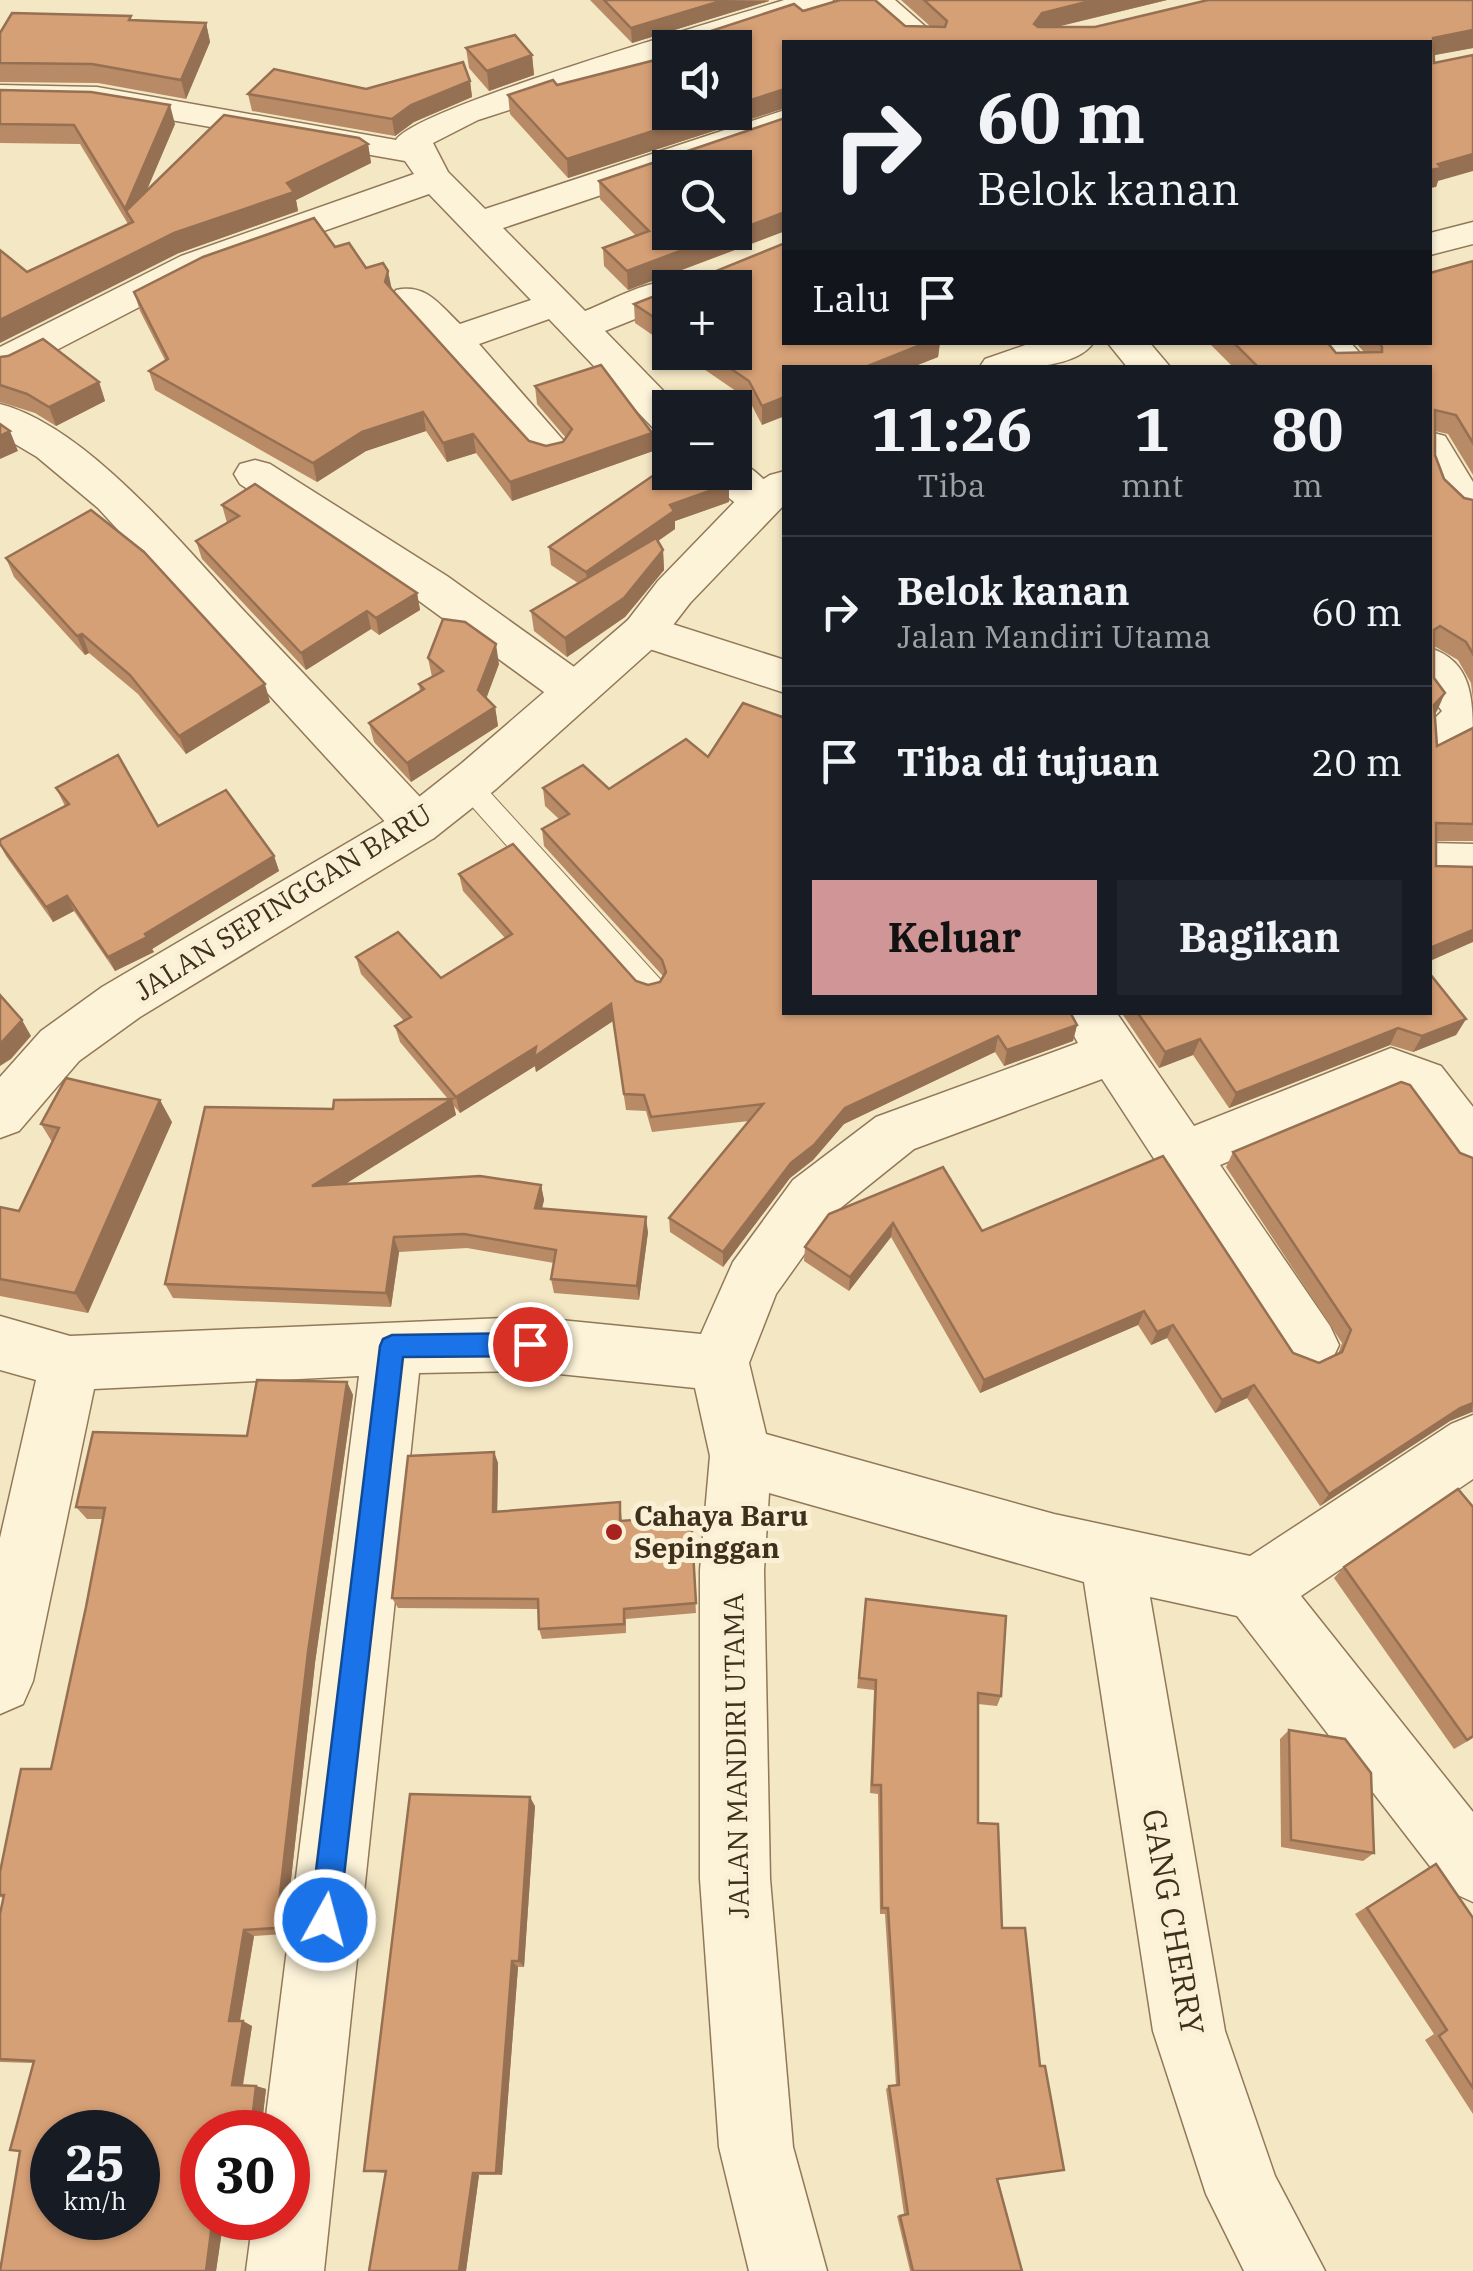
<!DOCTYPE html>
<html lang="id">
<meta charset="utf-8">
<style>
:root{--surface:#171b24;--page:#20242c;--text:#f1f3f6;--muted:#9ea1a6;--line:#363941;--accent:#d09596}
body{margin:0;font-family:"IBM Plex Serif",serif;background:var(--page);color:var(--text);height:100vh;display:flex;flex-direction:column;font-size:38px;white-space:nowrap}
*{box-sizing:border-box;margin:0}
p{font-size:32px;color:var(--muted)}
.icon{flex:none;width:55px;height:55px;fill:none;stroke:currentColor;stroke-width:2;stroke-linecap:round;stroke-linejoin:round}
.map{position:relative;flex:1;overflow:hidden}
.panel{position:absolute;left:782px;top:365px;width:650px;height:650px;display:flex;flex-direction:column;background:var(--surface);border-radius:0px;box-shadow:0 2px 8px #0004}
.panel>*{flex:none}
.hud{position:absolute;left:782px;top:40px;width:650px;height:305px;border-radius:0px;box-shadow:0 2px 8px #0004;background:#171b24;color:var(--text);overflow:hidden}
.tools{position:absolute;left:652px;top:30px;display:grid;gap:20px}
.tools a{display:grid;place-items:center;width:100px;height:100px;border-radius:0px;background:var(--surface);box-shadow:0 2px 8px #0004;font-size:50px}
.speed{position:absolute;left:30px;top:2110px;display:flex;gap:20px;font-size:50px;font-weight:700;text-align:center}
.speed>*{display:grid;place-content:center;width:130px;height:130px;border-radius:50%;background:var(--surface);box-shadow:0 2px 8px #0004;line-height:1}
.speed small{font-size:25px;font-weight:400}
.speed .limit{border:15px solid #d22;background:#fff;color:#111}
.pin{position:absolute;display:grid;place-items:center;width:85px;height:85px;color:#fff;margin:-42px;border:5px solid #fff;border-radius:50%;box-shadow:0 2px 10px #0007}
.me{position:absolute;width:110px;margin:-55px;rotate:7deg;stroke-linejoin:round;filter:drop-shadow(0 0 8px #0008)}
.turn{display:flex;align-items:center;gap:35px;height:210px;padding:0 30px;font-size:45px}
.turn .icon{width:130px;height:130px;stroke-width:2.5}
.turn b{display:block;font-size:70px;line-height:85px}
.then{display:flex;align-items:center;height:95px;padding:0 30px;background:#0003;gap:20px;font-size:38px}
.eta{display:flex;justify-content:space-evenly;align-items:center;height:170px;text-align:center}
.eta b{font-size:60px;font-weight:800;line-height:70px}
.cta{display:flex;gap:20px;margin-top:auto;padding:20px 30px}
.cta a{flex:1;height:115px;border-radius:0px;background:var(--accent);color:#111;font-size:40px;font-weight:800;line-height:115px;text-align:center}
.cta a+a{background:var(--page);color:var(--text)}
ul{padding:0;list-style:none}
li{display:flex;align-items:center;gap:30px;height:150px;padding:0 30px;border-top:2px solid var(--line)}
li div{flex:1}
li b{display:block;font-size:38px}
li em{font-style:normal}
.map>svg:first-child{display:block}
</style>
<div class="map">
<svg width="1473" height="2271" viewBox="0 0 1473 2271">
<rect width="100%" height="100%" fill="#f4e7c4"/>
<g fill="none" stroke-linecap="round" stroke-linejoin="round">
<defs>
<path id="service" d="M468,775L477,778L660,979L664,987L660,995L650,998L640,995L459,792L455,785L459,778Z"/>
<g id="minor">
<path d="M784,0H833L829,7L704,48H670V58L478,120L433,143L448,172L485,209L785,110V133L682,168H670V172L503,228L585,311C614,300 653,275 684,283L687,288H670V305L605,331L680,408H670V434L655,430L549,319L479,344L570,448L564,457L549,461L534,457L391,298L396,290C426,283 440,305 460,324L531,300L429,194L207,272L14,372L0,375V347L181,256L414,174L405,161L97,107L0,105V85L97,87L396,140C414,108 728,18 784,0Z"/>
<path d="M859,0H895L943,42H906Z"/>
<path d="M1107,342H1149L1171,368H1128Z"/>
<path d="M1308,342H1350L1373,368H1330Z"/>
<path d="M0,404C88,427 185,548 246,613C309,679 372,746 434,812L441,825L434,838L417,843L400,838L98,508L37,457L0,435Z"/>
<path d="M1430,432L1445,436L1473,482V519C1428,507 1430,471 1430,432Z"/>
<path d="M255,460L270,464L447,576L591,679L598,691L591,703L575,708L559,703L415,598L240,484L234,474L240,464Z"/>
<path d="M735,460C753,466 772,486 781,501L775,511C746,519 723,496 707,472H735Z"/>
<path d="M644,615L785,660V693L628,642L621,631L628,620Z"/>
<path d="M1430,648C1473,662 1473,700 1473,740L1430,760V723L1442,711L1430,696Z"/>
<path d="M1430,843L1473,844V882L1430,881Z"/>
<path d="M1061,1012H1116L1194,1126L1391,1048L1441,1066L1473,1107V1173L1453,1166L1403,1098L1392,1093L1220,1165L1330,1326L1339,1345L1330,1364L1309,1372L1288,1364L1102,1079L914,1149L833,1214L776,1294L749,1363L766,1434L1054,1514L1250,1556L1451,1424L1473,1415V1479L1301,1596L1473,1812V1902L1449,1891L1237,1616L1150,1597L1225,2031L1275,2176L1325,2271H1244L1206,2194L1153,2031L1084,1582L769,1493L764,1570L770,1879L793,2147L827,2271H749L719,2147L700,1879V1570L710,1456L695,1388L530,1371L419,1373L324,2271H246L253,2218H288V2132H264L359,1376L94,1389L33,1681L23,1704L0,1714V1538L36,1380L0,1370V1316L70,1336L530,1317L701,1334L733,1262L793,1180L876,1117L1078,1043Z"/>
</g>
<g id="tertiary">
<path d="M1473,222V244L1430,255V233Z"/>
<path d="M1034,342H1094C1075,371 1010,368 979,368L985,359Z"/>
<path d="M785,471V504L690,603L660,642L496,789L434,838L140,1017L79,1061L19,1131L0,1138V1077L41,1031L102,987L400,812L462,763L628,620L658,581L745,491L770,475Z"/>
</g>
</defs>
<use href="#service" stroke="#917858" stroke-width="2"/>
<use href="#minor" stroke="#917858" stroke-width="3"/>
<use href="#tertiary" stroke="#917858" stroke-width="3"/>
<use href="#service" fill="#fdf3d9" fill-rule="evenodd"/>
<use href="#minor" fill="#fdf3d9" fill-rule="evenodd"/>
<use href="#tertiary" fill="#fdf3d9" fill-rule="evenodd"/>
</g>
<g fill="#b88a65" fill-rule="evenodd">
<path d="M590,0H769V1L632,43Z"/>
<path d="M901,0H1167L1057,27H1095L1473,0V48L1433,55L1438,181L1436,187L1430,42H785V108L568,178L510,114L508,95L557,85L654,61V48L705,33L803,11L905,26L931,27Z"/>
<path d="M132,20L206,23L210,42L186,99L98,83L0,82V33Z"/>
<path d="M466,48L532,55L534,75L489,91L469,68Z"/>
<path d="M470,81L472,97L414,122L395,136L252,111L248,94L366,89Z"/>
<path d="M0,90L175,124L147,190L368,144L371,163L296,200L298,211L179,253L27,272L128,224L80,144L0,143Z"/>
<path d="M599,181L785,231L674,273L785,342H940L938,357L910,368H785L762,425L749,400L679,352H735L673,273L628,290L604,266L603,248L636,236L600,199Z"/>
<path d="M335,247L366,268L391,289L529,441L546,446L563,442L566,438L537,404L535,386L652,433L653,451L512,501L476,453L447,462L426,431L366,451L317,482L155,390L149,371L165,360L140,311L134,292Z"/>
<path d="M1473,261V475L1448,434L1435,431V455L1444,479L1464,498L1473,500V701L1471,683L1458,660L1434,646V678L1445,693L1435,713L1437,746L1473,728V841H1436L1430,368H1234L1208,342H1327L1336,353L1364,352L1355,342H1430Z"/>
<path d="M670,290V347L635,323L634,304Z"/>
<path d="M0,357L99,382L105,401L56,426L35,413L0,402Z"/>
<path d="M729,502L675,521V529L658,541L663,550L664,570L625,617L567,657L534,631L531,611L578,583L551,565L549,547Z"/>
<path d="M222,505L417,593L420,610L379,635L371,629L306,670L202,559L196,541L227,523Z"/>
<path d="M6,558L270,702L186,754L138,694L89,653L85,655L14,577Z"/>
<path d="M428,658L499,664L486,698L495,707L498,726L411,782L374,742L369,723L420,692L419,684L432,677Z"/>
<path d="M708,757L1077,1025L1073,1041L1004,1066L995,1052L844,1124L813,1160L790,1178L723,1267L670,1232L669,1218L749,1121L652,1132L646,1111L626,1110L613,1021L536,1072L535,1066L460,1113L454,1106L456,1115L345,1184L541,1185L544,1200L542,1209L648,1232L639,1300L554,1293L551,1279L554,1263L467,1248L399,1252L391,1307L173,1298L165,1284L333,1109L448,1099L400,1042L395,1026L404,1021L361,974L356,957L441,978L505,938L463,891L459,874L636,981L648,985L660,982L663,976L544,846L542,829L559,819L545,806L543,788L609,789Z"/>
<path d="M56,788L158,826L274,856L279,871L152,949L154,952L115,971L74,911L53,922L6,856L0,845L65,806Z"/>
<path d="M1121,1012H1430L1466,1019L1456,1035L1413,1052L1390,1045L1229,1108L1193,1055L1159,1068Z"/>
<path d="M172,1122L88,1313L0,1296V1207L19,1211L52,1142L41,1124Z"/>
<path d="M1233,1152L1460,1153L1473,1158V1413L1472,1412L1450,1421L1320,1506L1247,1398L1215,1413L1167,1338L1151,1345L1138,1325L980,1393L891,1237L849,1291L804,1261L805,1247L829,1214L982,1231L1319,1363L1338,1354L1342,1343L1226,1167Z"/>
<path d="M257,1380L347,1382L353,1395L315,1663L285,1934L254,1936L240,2021L252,2026L243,2086H256L266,2089L261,2132H202V2218H238L237,2225L223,2224L216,2271H0L20,2151L10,2150L33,2063L0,2062V1914L4,1898L0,1897V1872L21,1769H51L86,1607L103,1519H87L76,1507L93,1432L247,1436ZM52,2132H138V2218H52Z"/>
<path d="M494,1452L498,1463L497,1511L620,1502L622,1521L691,1516L696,1613L626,1619V1633L542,1639L539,1629V1609L398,1608L392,1598Z"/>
<path d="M1472,1507L1473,1738L1454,1749L1334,1578L1344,1567Z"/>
<path d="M866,1599L1001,1696L997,1706L978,1704V1823L998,2179L1022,2271H910L897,2216L904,2214L886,2089L889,2086L896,2085L885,1914H880L878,1794L870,1793L874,1690L857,1688Z"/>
<path d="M1289,1730L1374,1853L1363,1861L1281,1847L1280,1739Z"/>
<path d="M535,1806L524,1967H518L502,2175H479L466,2271H369L385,2173L364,2171Z"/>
<path d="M1436,1864L1473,1918V2114L1425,2040L1434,2034L1355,1914Z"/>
</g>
<g fill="#967053">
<path d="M724,0L769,1L632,43L631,28Z"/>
<path d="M1094,0H1167L1039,31L1034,24L1042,13Z"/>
<path d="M206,23L210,42L186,99L181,80Z"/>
<path d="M1473,30V48L1430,56L1433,38Z"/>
<path d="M532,55L534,75L489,91L487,71Z"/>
<path d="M470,81L472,97L414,122L395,136L392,119L411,105Z"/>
<path d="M785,89V108L568,178L567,159L711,112H735V105Z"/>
<path d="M170,105L175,124L133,222L126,211L130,228L125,209Z"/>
<path d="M368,144L371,163L296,200L298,211L179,253L0,343V320L174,233L287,183Z"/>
<path d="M1473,154V171L1438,181L1436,187L1430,188V170L1438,164Z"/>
<path d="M785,212V231L628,290L627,271L730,232H735V231Z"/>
<path d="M388,271L392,290L385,282Z"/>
<path d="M928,342H940L938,357L910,368H863Z"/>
<path d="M99,382L105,401L56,426L49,407Z"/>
<path d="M785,397V416L762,425V406Z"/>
<path d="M423,412L426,431L366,451L317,482L313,463L362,432Z"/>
<path d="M10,431L18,451L0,459V436Z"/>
<path d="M652,433L653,451L512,501L510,482Z"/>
<path d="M473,434L476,453L447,462L443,443Z"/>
<path d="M729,484V502L675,521V529L588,590L586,572L670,505Z"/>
<path d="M663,550L664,570L625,617L567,657L565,638Z"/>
<path d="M417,593L420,610L379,635L376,618Z"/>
<path d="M367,611L371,629L306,670L301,653Z"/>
<path d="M82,634L89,653L85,655L77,636Z"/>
<path d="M496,644L499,664L482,710L478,690Z"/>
<path d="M265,684L270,702L186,754L179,736Z"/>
<path d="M1445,693L1437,711L1430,719L1434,705Z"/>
<path d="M495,707L498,726L411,782L407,763Z"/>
<path d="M274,856L279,871L152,949L154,952L115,971L108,957Z"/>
<path d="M67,896L74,911L53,922L46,907Z"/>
<path d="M1473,930V942L1430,961V948Z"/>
<path d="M611,1004L613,1021L536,1072L535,1066L460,1113L456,1097L536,1047Z"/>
<path d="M1466,1019L1456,1035L1413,1052L1422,1036Z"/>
<path d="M22,1020L31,1036L11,1059L0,1066V1044Z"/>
<path d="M1077,1025L1073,1041L1004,1066L1007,1050Z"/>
<path d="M1398,1028L1390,1045L1229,1108L1236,1093Z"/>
<path d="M998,1036L995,1052L844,1124L813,1160L790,1178L723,1267V1252L791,1163L845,1108Z"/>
<path d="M1200,1039L1193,1055L1159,1068L1165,1052Z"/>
<path d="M452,1099L456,1115L318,1201L312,1186Z"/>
<path d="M160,1100L172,1122L88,1313L75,1293Z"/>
<path d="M541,1185L544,1200L538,1223L535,1208Z"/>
<path d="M646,1217L648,1232L639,1300L637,1286Z"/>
<path d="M893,1223L891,1237L849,1291L850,1277Z"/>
<path d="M394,1237L399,1252L391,1307L386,1293Z"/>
<path d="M1144,1311L1138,1325L980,1393L984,1380Z"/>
<path d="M1173,1325L1167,1338L1151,1345L1157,1332Z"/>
<path d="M347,1382L353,1395L315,1663L285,1934L276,1928L308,1652Z"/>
<path d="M1254,1385L1247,1398L1215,1413L1222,1400Z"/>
<path d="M1473,1403L1472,1412L1450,1421L1320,1506L1329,1494L1460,1408Z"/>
<path d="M494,1452L498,1463L497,1523L493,1512Z"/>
<path d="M530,1797L535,1806L524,1967L519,1961Z"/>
<path d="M244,1930L254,1936L239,2025L229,2021Z"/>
<path d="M512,1961L518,1967L502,2175L496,2173Z"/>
<path d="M243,2021L252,2026L242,2088L232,2085Z"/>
<path d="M256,2086L266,2089L261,2132H253L251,2129Z"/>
<path d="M473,2173L479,2175L466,2271H459Z"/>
<path d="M228,2218H238L237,2225L227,2224Z"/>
<path d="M212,2224H223L216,2271H206Z"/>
</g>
<g fill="#d6a076" stroke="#967053" stroke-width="2.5" fill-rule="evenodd">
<path d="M604,0H724L631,28Z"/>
<path d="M840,0H875L905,26L945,27L947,21L924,0H1094L1042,13L1034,24L1038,27H1095L1208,0H1473V30L1433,38L1434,63L1473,55V154L1438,164L1442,168L1430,170V42H785V89L735,105V48H670V112H711L567,159L508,95L553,80L557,85L663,58L654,48L672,42L673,33H705L794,4L803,11Z"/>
<path d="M12,13L131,16L129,20L206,23L181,80L92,64L0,63V33Z"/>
<path d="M515,35L532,55L487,71L466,48Z"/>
<path d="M463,62L470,81L411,105L392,119L248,94L274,69L366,89Z"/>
<path d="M0,90L91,92L170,105L125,209L74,125L0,124Z"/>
<path d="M224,115L359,138L368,144L287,183L294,192L174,233L0,320V250L27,272L133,222L126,211Z"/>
<path d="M785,118V212L735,231V168H670V232H730L627,271L603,248L649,231L599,181Z"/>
<path d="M314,218L335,247L349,243L366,268L383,263L388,271L385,282L529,441L546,446L563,442L572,429L535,386L601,365L652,433L510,482L473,434L443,443L423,412L362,432L313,463L149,371L168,359L134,292L203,257Z"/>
<path d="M785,243V342H928L863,368H785V397L762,406L749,381L706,352H735V288H671L673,273L714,272Z"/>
<path d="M1473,261V443L1456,415L1435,410V455L1444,479L1464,498L1473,500V654L1466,642L1440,626L1434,630V678L1445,693L1434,705L1437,746L1473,728V824L1436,823V866L1473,867V930L1430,948V368H1259L1233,342H1327L1336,353L1382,352V347L1379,342H1430V273Z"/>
<path d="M670,290V328L634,304Z"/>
<path d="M43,339L99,382L49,407L27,394L0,385V357L8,356Z"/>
<path d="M0,424L10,431L0,436Z"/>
<path d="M670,464V472H719L729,484L670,505L674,511L586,572L549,547Z"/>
<path d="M255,484L417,593L376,618L367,611L301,653L196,541L239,516L222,505Z"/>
<path d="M91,510L144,552L265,684L179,736L130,675L82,634L77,636L6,558Z"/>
<path d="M656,538L663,550L624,598L565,638L531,611Z"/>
<path d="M443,619L465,622L496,644L478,690L495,707L407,763L369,723L424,689L419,684L443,671L428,658Z"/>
<path d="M743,703L785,718V1012H1070L1077,1025L1007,1050L998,1036L845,1108L814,1145L791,1163L723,1252L669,1218L763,1104L651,1117L644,1095L624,1094L611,1004L534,1057L536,1047L456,1097L395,1026L411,1017L356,957L398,932L441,978L512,934L459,874L513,844L636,981L648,985L660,982L666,972L662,960L542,829L569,814L543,788L583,765L609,789L686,739L708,757Z"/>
<path d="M118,755L158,826L226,790L274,856L145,934L147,937L108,957L67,896L46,907L0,844V840L69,804L56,788Z"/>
<path d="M1430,974L1466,1019L1422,1036L1398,1028L1236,1093L1200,1039L1165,1052L1137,1012H1430Z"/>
<path d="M0,995L22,1020L0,1044Z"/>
<path d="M66,1078L160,1100L75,1293L0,1279V1207L19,1211L59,1128L41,1124Z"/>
<path d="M1401,1082L1410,1085L1460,1153L1473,1158V1403L1460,1408L1329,1494L1254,1385L1222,1400L1173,1325L1157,1332L1144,1311L984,1380L893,1223L850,1277L805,1247L829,1214L943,1167L982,1231L1163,1156L1293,1353L1319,1363L1342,1352L1351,1330L1233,1152Z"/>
<path d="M452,1099L312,1186L480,1176L541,1185L535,1208L646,1217L637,1286L551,1279L556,1250L464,1234L394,1237L386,1293L165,1284L205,1107L333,1109L334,1100Z"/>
<path d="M257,1380L347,1382L308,1652L276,1928L244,1930L229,2021H243L232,2085L256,2086L251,2129L253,2132H202V2218H228L227,2224H212L206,2271H0L20,2151L10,2150L34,2061L0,2059V1914L4,1895H0V1872L21,1769H51L86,1607L105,1508L76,1507L93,1432L247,1436ZM52,2132H138V2218H52Z"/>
<path d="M494,1452L493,1512L620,1502V1521L691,1516L696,1603L624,1609V1624L539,1629L538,1599L392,1598L408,1456Z"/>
<path d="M1458,1489L1473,1507V1736L1467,1740L1344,1567Z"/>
<path d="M866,1599L1006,1616L1001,1696L978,1693V1823L998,1824L1002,1928H1025L1040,2066H1045L1064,2170L997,2179L1022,2271H913L900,2216L908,2214L889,2086L899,2085L888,1908H882L881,1785H872L876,1680L859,1678Z"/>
<path d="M1289,1730L1345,1739L1371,1773L1374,1853L1291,1840Z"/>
<path d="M410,1794L530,1797L519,1961H512L496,2173H473L459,2271H369L386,2171H364Z"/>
<path d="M1436,1864L1473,1918V2088L1439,2036L1447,2030L1367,1908Z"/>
</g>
<path fill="#1a73e8" stroke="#114b97" stroke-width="2.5" d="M530,1333L539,1337L543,1344L539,1352L530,1356L403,1357L339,1920L335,1930L325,1934L314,1930L310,1920L380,1346L383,1339L392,1335Z"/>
<circle fill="#a82220" stroke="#faf0d5" stroke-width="4" cx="614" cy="1532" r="10"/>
<g text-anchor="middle" stroke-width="10" stroke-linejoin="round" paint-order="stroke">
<g font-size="28" fill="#3f2f1d" stroke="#faf0d5">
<text transform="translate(283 902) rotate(-32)" y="10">JALAN SEPINGGAN BARU</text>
<text transform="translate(736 1756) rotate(-91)" y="10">JALAN MANDIRI UTAMA</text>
</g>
<g font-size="28" font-weight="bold" fill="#3f2f1d" stroke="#faf0d5" text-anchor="start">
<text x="634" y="1526">Cahaya Baru<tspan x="634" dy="32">Sepinggan</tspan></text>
</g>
<g font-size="32" fill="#3f2f1d" stroke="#faf0d5">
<text transform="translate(1173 1922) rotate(80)" y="11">GANG CHERRY</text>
</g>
</g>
</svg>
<div class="tools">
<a><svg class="icon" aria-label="sound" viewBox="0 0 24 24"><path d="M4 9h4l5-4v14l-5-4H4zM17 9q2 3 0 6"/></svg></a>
<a><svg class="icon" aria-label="search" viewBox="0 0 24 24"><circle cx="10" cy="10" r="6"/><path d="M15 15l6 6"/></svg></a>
<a>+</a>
<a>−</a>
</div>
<div class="speed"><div>25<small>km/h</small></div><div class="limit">30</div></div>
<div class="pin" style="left:530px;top:1344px;background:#d93025"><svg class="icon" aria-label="arrive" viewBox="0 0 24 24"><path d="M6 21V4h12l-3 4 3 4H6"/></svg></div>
<svg class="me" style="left:325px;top:1920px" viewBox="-20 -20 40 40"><circle r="17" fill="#1a73e8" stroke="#fff" stroke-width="3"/><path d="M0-11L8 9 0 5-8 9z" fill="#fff"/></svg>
<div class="hud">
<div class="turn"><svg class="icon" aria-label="right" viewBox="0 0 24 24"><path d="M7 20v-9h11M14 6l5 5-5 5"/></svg><div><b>60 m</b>Belok kanan</div></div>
<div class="then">Lalu<svg class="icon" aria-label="arrive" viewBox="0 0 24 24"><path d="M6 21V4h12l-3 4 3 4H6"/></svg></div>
</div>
<section class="panel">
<div class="eta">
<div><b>11:26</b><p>Tiba</p></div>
<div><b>1</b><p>mnt</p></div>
<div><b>80</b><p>m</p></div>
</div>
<ul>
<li><svg class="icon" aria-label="right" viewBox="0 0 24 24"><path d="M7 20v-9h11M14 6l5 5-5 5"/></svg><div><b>Belok kanan</b><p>Jalan Mandiri Utama</p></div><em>60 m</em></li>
<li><svg class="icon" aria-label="arrive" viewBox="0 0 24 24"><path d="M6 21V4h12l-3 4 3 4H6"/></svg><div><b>Tiba di tujuan</b></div><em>20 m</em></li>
</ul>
<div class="cta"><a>Keluar</a><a>Bagikan</a></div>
</section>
</div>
